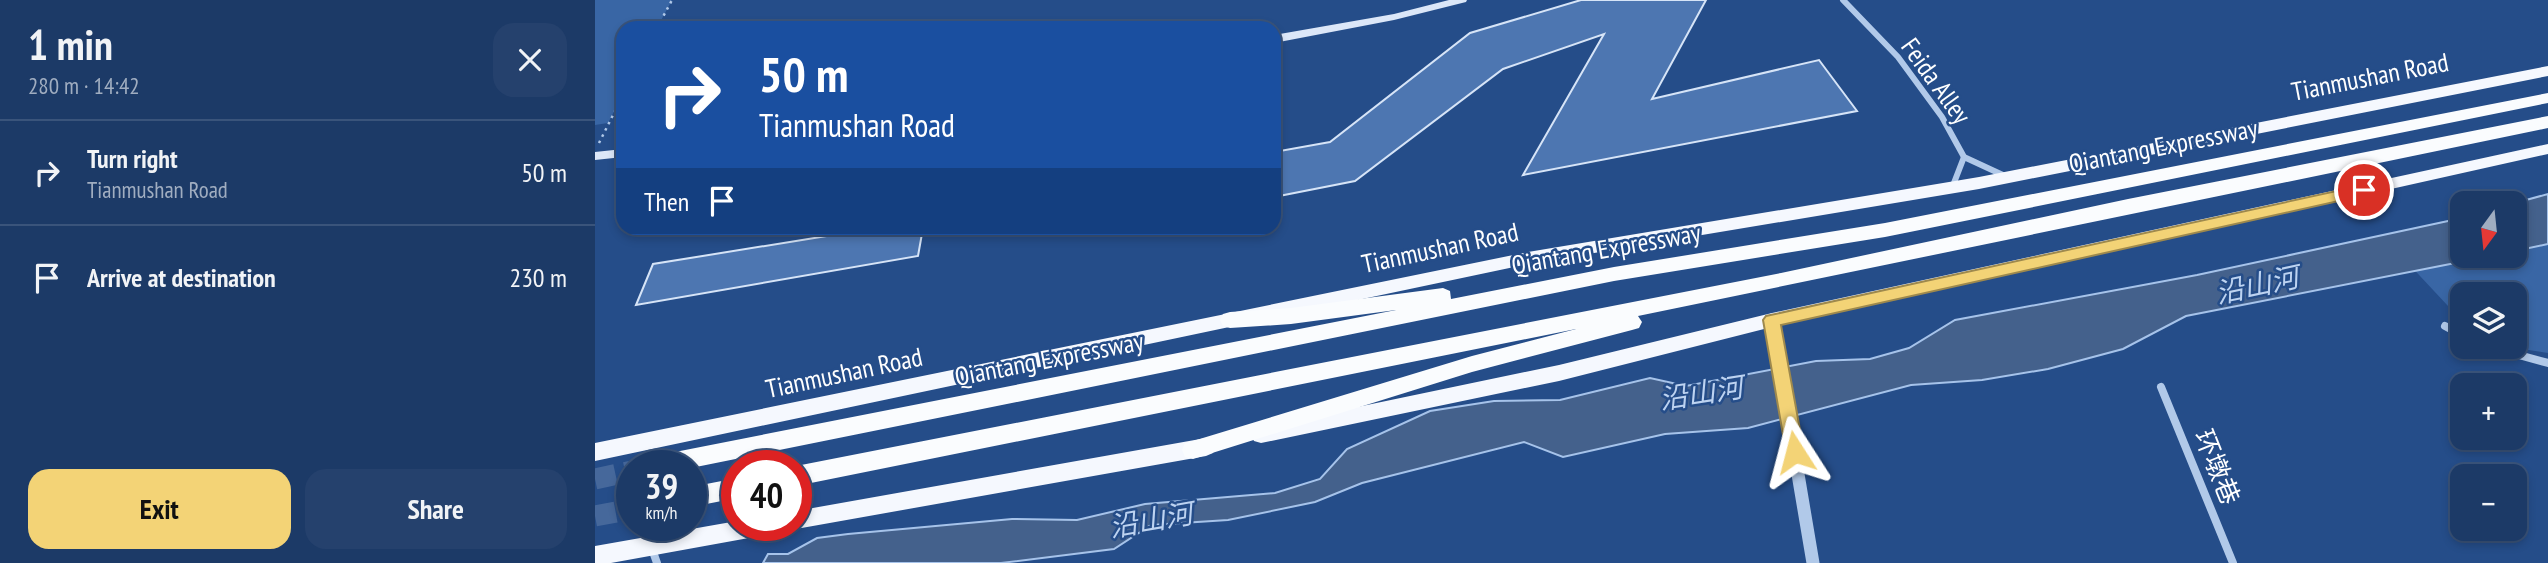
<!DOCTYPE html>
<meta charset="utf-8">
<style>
:root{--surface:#1c3a67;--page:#25416d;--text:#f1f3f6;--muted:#a0adc0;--line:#3a547b;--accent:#f3d376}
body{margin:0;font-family:"PT Sans Narrow","Noto Sans SC",sans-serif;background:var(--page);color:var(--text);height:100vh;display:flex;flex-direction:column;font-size:26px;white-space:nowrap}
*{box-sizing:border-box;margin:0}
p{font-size:23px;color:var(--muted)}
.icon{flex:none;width:38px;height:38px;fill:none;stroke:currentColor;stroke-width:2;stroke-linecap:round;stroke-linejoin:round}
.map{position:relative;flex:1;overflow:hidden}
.drawer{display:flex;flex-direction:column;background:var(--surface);width:595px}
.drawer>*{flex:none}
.guide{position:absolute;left:21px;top:21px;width:665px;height:214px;border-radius:21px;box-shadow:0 4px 10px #0003,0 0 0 2px var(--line);background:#1a4fa0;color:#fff;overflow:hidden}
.needle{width:46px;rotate:195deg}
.buttons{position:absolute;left:1855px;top:191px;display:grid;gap:14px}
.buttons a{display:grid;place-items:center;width:77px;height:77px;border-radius:14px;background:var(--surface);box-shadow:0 4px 10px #0003,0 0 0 2px var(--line);font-size:35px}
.speed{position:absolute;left:21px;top:450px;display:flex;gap:14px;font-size:35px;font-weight:700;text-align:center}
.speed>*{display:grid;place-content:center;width:91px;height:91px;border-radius:50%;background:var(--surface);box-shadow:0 4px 10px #0003,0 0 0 2px var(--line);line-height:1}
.speed small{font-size:18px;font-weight:400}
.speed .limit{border:10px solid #d22;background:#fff;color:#111}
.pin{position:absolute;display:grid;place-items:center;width:60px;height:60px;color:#fff;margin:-30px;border:4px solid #fff;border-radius:50%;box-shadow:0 2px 7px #0007}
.me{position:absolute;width:77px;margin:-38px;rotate:351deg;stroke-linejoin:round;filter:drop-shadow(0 0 5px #0008)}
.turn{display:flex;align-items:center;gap:24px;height:147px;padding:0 28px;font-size:32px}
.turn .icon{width:91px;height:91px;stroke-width:2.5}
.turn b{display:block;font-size:49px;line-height:60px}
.then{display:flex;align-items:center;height:66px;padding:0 28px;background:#0003;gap:14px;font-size:26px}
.round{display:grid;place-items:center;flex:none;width:74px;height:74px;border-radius:21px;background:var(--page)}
.summary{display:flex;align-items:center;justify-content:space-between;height:119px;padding:0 28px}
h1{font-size:42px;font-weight:700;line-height:52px}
.cta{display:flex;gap:14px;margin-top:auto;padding:14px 28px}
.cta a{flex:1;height:80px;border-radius:21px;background:var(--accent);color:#111;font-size:28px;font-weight:700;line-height:80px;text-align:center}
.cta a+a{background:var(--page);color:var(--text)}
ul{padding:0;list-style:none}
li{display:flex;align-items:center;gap:21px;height:105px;padding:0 28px;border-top:2px solid var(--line)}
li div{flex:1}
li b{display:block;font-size:26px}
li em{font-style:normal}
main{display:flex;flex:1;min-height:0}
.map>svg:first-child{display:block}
</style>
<main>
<section class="drawer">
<div class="summary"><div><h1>1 min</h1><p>280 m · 14:42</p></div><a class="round"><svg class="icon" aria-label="close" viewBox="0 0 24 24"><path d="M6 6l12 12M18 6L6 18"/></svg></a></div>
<ul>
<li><svg class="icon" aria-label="right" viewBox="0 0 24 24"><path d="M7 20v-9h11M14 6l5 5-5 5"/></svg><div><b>Turn right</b><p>Tianmushan Road</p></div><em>50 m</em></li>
<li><svg class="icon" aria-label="arrive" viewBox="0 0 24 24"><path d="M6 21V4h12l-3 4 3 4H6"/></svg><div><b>Arrive at destination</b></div><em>230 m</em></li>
</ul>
<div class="cta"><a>Exit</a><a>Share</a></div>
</section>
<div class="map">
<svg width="1953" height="563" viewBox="0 0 1953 563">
<rect width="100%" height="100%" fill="#254d89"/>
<g fill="#3966a5">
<path d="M0,0H77L62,28H28V95L13,123L0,125Z"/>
<path d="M1953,238V353L1913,347L1920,346V294H1867V321L1811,261L1867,256H1920V244Z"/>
</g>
<g fill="#44618c" stroke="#a6c3ea" stroke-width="2">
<path d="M1953,194V244L1920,251V203Z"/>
<path d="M1867,218V256H1896L1591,316L1528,349L1453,369L1387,380L1316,385L1153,428L1070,434L968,457L929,442L767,483L720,502L633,520L556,525L519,549L406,563H168L173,554H193L222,538L253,534L417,519L482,520L550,504L680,493L725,479L752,449L835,411L899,401L965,400L1055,378L1091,386L1221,361L1275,359L1314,348L1360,320L1602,275Z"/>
</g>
<g fill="#4d76b1" stroke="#d6e4f7" stroke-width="2">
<path d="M986,0H1111L1057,99L1224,60L1262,111L928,175L1009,34L908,69L760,181L679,197V152L735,142L875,33Z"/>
<path d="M281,228H328L323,256L41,305L58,264Z"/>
</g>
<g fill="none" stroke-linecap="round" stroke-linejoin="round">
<g stroke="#46689b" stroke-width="21" stroke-dasharray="21 10" stroke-linecap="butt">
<path d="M65,466L80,462"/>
<path d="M0,479L37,471"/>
<path d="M0,516L37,509"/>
</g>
<g stroke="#b1c9e9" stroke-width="2.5" stroke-dasharray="2.5 4.5" stroke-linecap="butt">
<path d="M62,28L77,0"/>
<path d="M4,143L28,95"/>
</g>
<g stroke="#b1c9e9" stroke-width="6">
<path d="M1248,0L1303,57L1347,117L1369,157L1410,176"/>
<path d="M1357,188L1369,157"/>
</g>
<g stroke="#b1c9e9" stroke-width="8">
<path d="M1850,326L1867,335"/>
<path d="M1891,346L1953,363"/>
<path d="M1566,387L1638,563"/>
<path d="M56,546L62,563"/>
</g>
<path stroke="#b1c9e9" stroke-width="13" d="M1177,320L1218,563"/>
<g fill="#dce7f8" fill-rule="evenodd">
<path d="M854,0H872L871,2L799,20L679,43V35L799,14Z"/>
<path d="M28,149V157L0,160V152Z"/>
</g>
<g fill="#f5f8fe" fill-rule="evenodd">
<path d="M1953,66V76L1384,189L933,264L0,461V443L933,252L1384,177Z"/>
<path d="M1953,144V154L1177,327L964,381L666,443L659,441L656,435L659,429L666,427L964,365L1177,313Z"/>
<path d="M611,438L618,441L621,447L618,453L611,456L201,529L193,525H201V511Z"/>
<path d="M142,521V525H181L178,532L171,535L16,563H0V546Z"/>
</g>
<g fill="#fafcfe" fill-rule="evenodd">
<path d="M1953,93V103L1290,237L1019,281L96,468V466H71L69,462L72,455L80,452L801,310L696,324L635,328L628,326L625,320L628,314L635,312L696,308L848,288L855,291L856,299L1019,267L1290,223Z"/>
<path d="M1953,116V128L1043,316L1047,322L1044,328L1037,330L877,372L598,459L590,457L587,450L590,443L598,441L877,356L981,329L201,486V466L1186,273L1533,199Z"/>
<path d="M142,478V498L96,507V487Z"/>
</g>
</g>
<path fill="#f3d376" stroke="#9e894d" stroke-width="2" d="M1769,185L1775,187V194L1186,325L1209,452L1206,458H1193L1191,452L1168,320L1171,316Z"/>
<g text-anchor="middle" stroke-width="5" stroke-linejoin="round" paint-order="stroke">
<g font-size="26" fill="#fff" stroke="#254d89">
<text transform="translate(1775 77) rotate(-11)" y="9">Tianmushan Road</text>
<text transform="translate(1341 81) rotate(54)" y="9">Feida Alley</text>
<text transform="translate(1568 146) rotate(-11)" y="9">Qiantang Expressway</text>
<text transform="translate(845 248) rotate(-12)" y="9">Tianmushan Road</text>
<text transform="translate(1011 249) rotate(-10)" y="9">Qiantang Expressway</text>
<text transform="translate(454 359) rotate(-11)" y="9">Qiantang Expressway</text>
<text transform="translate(249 373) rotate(-12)" y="9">Tianmushan Road</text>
<text transform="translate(1622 467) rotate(68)" y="9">环墩巷</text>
</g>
<g font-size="28" font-style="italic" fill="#bdd3f1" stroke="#254d89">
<text transform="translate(1662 285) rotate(-12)" y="10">沿山河</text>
<text transform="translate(1106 393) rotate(-9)" y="10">沿山河</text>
<text transform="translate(556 520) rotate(-10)" y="10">沿山河</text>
</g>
</g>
</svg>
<div class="buttons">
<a><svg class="needle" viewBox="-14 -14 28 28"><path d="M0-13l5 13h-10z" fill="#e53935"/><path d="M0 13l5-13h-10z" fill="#a0adc0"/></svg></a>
<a><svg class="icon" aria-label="layers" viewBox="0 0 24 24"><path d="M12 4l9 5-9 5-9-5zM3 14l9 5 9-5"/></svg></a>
<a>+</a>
<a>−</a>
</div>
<div class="speed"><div>39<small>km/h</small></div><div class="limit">40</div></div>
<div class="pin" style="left:1769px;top:190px;background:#d93025"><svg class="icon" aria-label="arrive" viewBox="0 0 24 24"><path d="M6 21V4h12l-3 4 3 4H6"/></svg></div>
<svg class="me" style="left:1200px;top:452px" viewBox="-20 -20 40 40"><path d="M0-17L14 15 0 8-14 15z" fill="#f3d376" stroke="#fff" stroke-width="4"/></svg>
<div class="guide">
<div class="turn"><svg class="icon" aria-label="right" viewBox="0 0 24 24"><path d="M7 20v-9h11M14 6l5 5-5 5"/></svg><div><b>50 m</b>Tianmushan Road</div></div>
<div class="then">Then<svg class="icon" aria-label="arrive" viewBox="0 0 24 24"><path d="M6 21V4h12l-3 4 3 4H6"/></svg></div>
</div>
</div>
</main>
